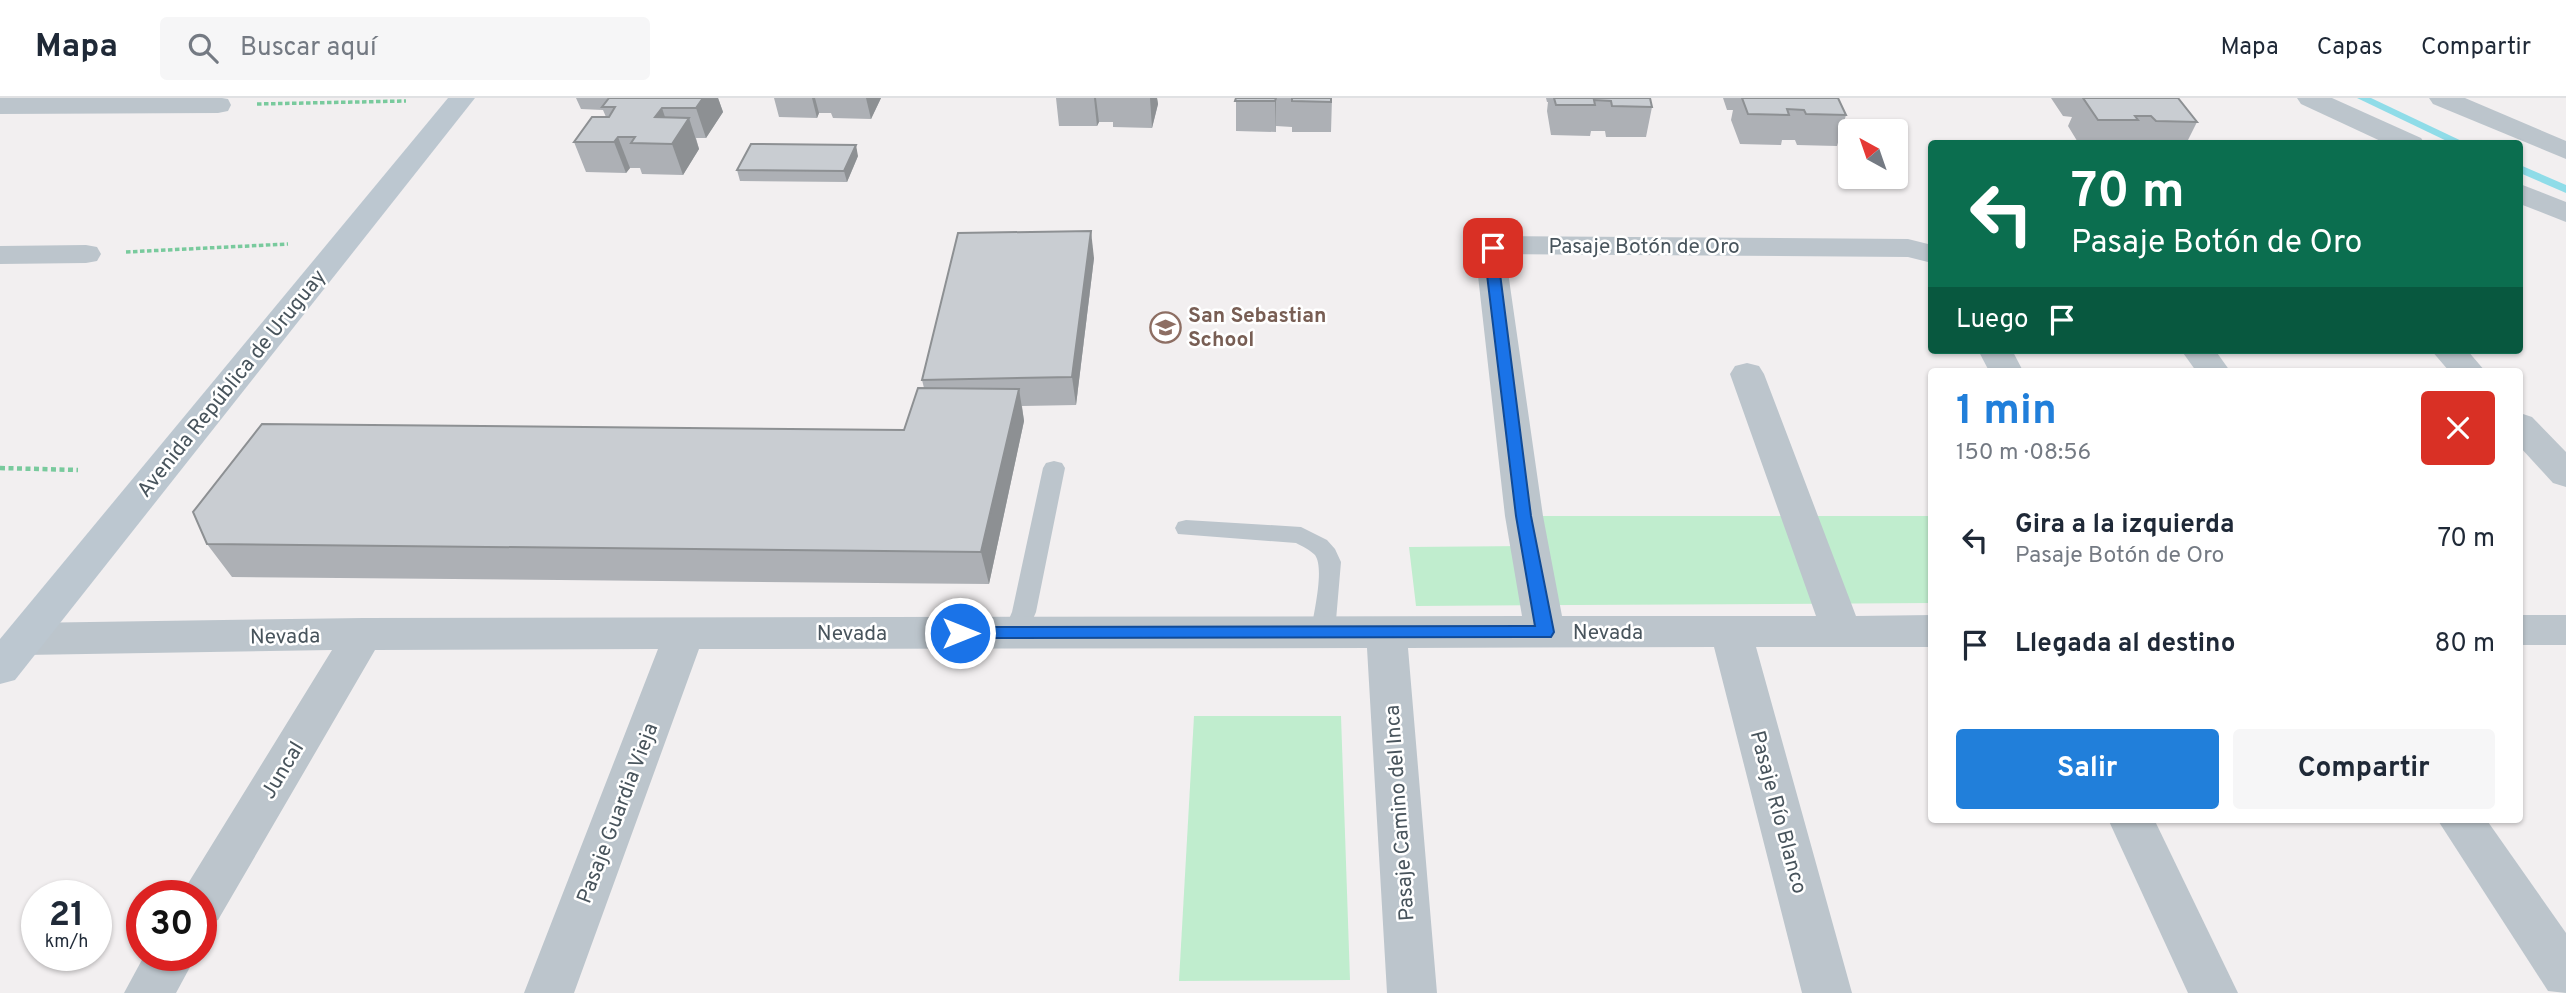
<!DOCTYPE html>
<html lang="es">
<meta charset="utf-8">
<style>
:root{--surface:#fff;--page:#f6f6f7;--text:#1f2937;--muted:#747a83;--line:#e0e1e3;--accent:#217fda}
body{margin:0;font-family:Overpass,sans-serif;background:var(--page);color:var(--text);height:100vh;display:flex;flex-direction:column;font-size:26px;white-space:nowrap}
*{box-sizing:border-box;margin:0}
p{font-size:23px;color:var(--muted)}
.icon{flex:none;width:38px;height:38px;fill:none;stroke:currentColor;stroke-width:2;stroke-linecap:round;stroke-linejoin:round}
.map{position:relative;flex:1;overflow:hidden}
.drawer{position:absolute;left:1928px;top:270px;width:595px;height:455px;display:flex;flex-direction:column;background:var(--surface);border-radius:7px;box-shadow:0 2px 5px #0004}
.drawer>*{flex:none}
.banner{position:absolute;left:1928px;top:42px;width:595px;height:214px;border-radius:7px;box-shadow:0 2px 5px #0004;background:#0b6e4f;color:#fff;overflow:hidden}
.needle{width:46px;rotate:320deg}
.fabs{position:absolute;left:1838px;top:21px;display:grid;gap:14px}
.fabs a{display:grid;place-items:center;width:70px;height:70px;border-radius:7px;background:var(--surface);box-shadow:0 2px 5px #0004;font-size:35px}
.speed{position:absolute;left:21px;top:782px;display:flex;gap:14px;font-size:35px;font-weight:700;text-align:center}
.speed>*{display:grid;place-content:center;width:91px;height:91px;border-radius:50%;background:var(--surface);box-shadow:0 2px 5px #0004;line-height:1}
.speed small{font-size:18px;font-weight:400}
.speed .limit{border:10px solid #d22;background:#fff;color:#111}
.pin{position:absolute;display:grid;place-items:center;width:60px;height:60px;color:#fff;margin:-30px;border-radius:14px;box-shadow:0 4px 10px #0006}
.me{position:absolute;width:77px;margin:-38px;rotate:90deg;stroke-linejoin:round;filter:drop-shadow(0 0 5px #0008)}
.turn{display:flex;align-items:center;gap:24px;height:147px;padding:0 28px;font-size:32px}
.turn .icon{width:91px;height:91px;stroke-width:2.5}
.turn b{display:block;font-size:49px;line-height:60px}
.then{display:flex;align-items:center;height:66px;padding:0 28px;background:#0003;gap:14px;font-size:26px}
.round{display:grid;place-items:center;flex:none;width:74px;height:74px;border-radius:7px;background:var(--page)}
.head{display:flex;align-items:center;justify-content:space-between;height:119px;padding:0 28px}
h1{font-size:42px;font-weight:700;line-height:52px;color:var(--accent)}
.cta{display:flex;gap:14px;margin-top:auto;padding:14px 28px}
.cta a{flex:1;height:80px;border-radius:7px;background:var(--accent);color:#fff;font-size:28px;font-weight:700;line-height:80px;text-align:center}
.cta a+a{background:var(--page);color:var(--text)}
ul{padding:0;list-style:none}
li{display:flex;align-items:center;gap:21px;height:105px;padding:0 28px}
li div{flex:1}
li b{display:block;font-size:26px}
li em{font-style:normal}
header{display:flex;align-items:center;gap:42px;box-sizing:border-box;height:98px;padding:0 35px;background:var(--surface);border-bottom:2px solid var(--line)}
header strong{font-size:33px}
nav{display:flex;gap:38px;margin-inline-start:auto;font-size:24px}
.search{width:490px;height:63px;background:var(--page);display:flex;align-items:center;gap:18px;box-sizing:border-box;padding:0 24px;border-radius:7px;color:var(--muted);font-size:26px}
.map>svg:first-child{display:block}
</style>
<header>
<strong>Mapa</strong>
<div class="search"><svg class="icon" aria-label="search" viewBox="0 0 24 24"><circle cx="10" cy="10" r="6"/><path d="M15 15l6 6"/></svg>Buscar aquí</div>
<nav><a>Mapa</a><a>Capas</a><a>Compartir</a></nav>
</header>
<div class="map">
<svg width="2566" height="895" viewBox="0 0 2566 895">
<rect width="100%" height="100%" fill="#f2eff0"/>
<g fill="#c0edce">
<path d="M1524,418H1932V505L1416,508L1409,449L1528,448Z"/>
<path d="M1194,618H1341L1350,882L1179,883Z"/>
</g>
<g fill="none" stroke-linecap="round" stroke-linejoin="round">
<g fill="#8fdce8" fill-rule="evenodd">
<path d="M2357,0H2371L2468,46H2453Z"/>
<path d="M2520,67L2566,87V95L2520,75Z"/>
</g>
<g stroke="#79ca9d" stroke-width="3.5" stroke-dasharray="4.5 2.5" stroke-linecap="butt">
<path d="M257,6L406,3"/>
<path d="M126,154L288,146"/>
</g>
<path stroke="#79ca9d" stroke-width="4.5" stroke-dasharray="5 3.5" stroke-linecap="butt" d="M0,370L78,372"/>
<g fill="#bcc5cc" fill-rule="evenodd">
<path d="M1054,363L1062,365L1065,370L1036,514L1024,542L1015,544L1006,542L1003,535L1012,514L1043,370L1046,365Z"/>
<path d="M1186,422L1301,429L1327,442L1335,451L1341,464L1335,534L1332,540L1323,543L1314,540L1311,534C1313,517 1325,471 1315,457C1310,452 1302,448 1296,445L1178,436L1175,430L1178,424Z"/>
</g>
<g fill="#bcc5cc" fill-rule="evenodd">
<path d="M0,0H222L228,1L231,7L228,13L218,15L0,16Z"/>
<path d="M2297,0H2332L2421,40L2425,46H2387L2301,6Z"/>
<path d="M2429,0H2465L2566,43V61L2433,6Z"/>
<path d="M2520,86L2566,104V124L2520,106Z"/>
<path d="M1505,138L1908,141L1932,147V165L1908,159L1507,156L1506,160L1543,418L1562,518H1816L1730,276L1735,268L1747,265L1759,268L1764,276L1856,518L1932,517V549H1756L1852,895H1802L1714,549L1408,550L1437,895H1387L1367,550L699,551L574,895H524L658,551L375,552L218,822L201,828V798H181L184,792L332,552L24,557L10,552L4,541L10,530L24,525L363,520L1522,518L1505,418L1476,160L1482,143Z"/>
<path d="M86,147L97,149L101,156L97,163L86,165L0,166V148Z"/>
<path d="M1978,252H2012L2023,273H1989Z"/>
<path d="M2181,252H2215L2230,273H2196Z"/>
<path d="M2431,252H2467L2485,273H2449Z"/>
<path d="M2520,315L2532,319L2566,354V389L2553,385L2520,349Z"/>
<rect x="2520" y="517" width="46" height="30"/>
<path d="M2108,721H2154L2238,895H2188Z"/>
<path d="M2437,721H2486L2566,835V895L2548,893Z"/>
<path d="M144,858H196L176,895H124Z"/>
</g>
<path fill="#bcc7d0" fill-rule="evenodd" d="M448,0H475L15,582L0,586V541Z"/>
</g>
<g fill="#adb0b5">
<path d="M576,0H718L723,14L706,40H696L699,51L683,77L642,76L640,70H630L626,75L586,74L574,44L606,19L603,12L581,11Z"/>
<path d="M774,0H881L871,21L833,20L831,15H819L817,20L779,19Z"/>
<path d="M1056,0H1157L1158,6L1152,30L1113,29V24H1099L1097,28H1059Z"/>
<path d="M1236,0H1332L1331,34H1292V29L1276,28V34L1236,33Z"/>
<path d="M1546,0H1650L1652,9L1646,39H1606L1605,33H1591L1590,38L1551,37L1547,13L1548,4H1547Z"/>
<path d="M1723,0H1838L1846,17L1837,48L1797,47L1795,42H1782L1781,47L1740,46L1731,22L1733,12H1727Z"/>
<path d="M2051,0H2178L2197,24L2186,46H2079L2068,28L2072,19L2063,18Z"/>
<path d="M858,58L847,84L740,83L737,72Z"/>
<path d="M1094,160L1076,307L1022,308L1024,323L989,486L232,479L207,446L904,332L924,290L922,282Z"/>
</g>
<g fill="#8d9093">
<path d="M703,0H718L723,14L706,40L696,10Z"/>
<path d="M812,0H815L819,15L817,20Z"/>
<path d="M866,0H881L871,21Z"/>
<path d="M1094,0H1096L1099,24L1097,28Z"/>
<path d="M1150,0H1157L1158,6L1152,30Z"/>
<path d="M1276,0V34L1275,3Z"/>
<path d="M662,10L672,40L655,19Z"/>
<path d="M689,20L699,51L683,77L672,46Z"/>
<path d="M618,39L630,70L626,75L614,44Z"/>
<path d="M856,47L858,58L847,84L844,73Z"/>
<path d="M1091,133L1094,160L1076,307L1072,279Z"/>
<path d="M1019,291L1024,323L989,486L981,454Z"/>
</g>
<g fill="#c9cdd2" stroke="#8d9093" stroke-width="2">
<path d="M609,0H703L696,10H662L655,19L689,20L672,46L631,45L635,39H618L614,44H574L592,19H609L615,9H602Z"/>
<path d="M1236,0H1276L1275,3H1235Z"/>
<path d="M1292,0H1331V4L1292,3Z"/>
<path d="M1554,0H1650L1652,9L1612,8L1611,3L1594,2L1595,7H1556Z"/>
<path d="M1742,0H1838L1846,17L1806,16L1804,12L1787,11L1789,17L1748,16Z"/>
<path d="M2083,0H2178L2197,24L2156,23L2151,18H2135L2138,22H2098Z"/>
<path d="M751,46L856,47L844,73L737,72Z"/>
<path d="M1091,133L1072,279L922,282L958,135Z"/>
<path d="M918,290L1019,291L981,454L207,446L193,414L262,326L904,332Z"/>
</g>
<path fill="#1a73e8" stroke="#114b97" stroke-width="2" d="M1493,147L1499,150L1498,160L1531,418L1554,534L1551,539L954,540L952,535L954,531L960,529L1535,528L1516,418L1485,160L1486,150Z"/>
<defs>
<symbol id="school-ring" viewBox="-11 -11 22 22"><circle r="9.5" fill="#fff" stroke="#8d6e63" stroke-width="1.5"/><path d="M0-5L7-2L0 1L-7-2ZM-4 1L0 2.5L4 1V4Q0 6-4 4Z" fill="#8d6e63"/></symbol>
</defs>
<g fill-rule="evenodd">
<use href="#school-ring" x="1148" y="212" width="35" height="35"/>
</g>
<g text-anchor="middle" stroke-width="5" stroke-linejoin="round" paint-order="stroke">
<g font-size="21" fill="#48545c" stroke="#fff">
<text x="1644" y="155">Pasaje Botón de Oro</text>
<text transform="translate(231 285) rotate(-51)" y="7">Avenida República de Uruguay</text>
<text x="1608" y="541">Nevada</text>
<text x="852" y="542">Nevada</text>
<text transform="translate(285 538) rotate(-1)" y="7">Nevada</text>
<text transform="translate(282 672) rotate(-59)" y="7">Juncal</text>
<text transform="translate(1779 714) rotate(75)" y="7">Pasaje Río Blanco</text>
<text transform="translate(617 715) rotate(-69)" y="7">Pasaje Guardia Vieja</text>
<text transform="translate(1399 715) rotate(-94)" y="7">Pasaje Camino del Inca</text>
</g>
<g font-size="21" font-weight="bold" fill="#785e54" stroke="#fff" text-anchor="start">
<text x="1188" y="224">San Sebastian<tspan x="1188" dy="24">School</tspan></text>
</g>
</g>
</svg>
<div class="fabs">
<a><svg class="needle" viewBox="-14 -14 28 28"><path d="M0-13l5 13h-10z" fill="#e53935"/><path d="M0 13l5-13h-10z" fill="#747a83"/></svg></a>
</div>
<div class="speed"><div>21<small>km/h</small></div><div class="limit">30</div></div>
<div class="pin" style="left:1493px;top:150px;background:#d93025"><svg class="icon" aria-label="arrive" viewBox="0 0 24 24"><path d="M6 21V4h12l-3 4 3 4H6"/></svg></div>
<svg class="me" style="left:960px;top:535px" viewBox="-20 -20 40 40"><circle r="17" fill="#1a73e8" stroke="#fff" stroke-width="3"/><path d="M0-11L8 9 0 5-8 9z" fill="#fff"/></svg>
<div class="banner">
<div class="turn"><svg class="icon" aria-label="left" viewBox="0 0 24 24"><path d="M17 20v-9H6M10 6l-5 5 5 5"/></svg><div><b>70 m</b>Pasaje Botón de Oro</div></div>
<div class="then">Luego<svg class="icon" aria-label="arrive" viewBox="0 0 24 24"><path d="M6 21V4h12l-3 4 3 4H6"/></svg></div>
</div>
<section class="drawer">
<div class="head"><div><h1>1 min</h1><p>150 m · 08:56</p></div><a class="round" style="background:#d93025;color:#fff"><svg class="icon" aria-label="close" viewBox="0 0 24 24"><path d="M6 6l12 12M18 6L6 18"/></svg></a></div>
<ul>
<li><svg class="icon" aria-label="left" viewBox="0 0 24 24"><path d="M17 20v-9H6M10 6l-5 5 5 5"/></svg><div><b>Gira a la izquierda</b><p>Pasaje Botón de Oro</p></div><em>70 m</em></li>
<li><svg class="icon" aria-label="arrive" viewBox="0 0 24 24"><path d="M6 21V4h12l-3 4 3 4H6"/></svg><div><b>Llegada al destino</b></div><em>80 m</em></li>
</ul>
<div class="cta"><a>Salir</a><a>Compartir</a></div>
</section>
</div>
